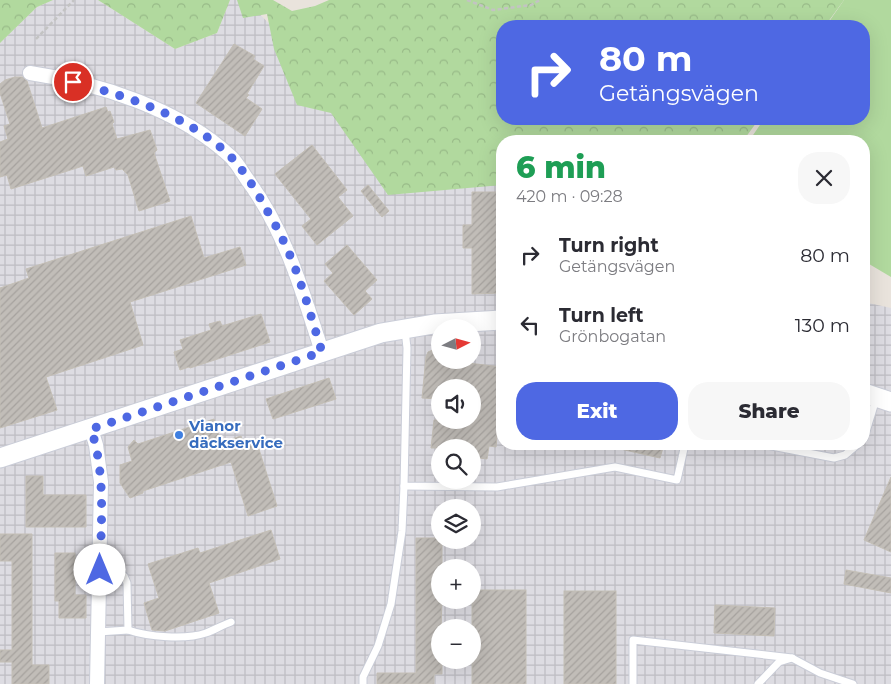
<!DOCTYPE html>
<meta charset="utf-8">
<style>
:root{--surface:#fff;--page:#f7f7f7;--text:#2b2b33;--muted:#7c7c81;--accent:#4e68e3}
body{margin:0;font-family:Montserrat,sans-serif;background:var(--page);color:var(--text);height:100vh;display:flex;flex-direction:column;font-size:19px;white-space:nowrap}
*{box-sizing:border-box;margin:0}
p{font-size:16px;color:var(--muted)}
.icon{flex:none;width:28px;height:28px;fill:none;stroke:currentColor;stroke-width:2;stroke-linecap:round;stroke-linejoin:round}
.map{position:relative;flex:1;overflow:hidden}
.drawer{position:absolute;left:496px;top:135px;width:374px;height:315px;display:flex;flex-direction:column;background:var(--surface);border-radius:20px;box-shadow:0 5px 20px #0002}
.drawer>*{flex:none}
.guide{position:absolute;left:496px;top:20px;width:374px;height:105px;border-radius:20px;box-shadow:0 5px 20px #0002;background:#4e68e3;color:#fff;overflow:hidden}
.needle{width:32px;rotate:84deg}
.fabs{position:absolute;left:431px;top:319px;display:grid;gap:10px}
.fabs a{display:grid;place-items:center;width:50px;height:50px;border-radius:50%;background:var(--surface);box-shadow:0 5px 20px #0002;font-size:25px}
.pin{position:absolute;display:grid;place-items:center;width:42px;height:42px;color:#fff;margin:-21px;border:2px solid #fff;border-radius:50%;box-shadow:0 1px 5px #0007}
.me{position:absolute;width:55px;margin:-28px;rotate:0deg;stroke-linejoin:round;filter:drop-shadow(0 0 4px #0008)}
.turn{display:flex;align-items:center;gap:18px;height:105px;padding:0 20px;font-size:22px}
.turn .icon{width:65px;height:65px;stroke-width:2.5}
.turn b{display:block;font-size:35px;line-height:42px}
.round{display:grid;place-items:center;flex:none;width:52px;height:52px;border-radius:20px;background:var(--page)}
.headline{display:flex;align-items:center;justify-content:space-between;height:85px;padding:0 20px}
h1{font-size:30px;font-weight:800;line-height:38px;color:#1e9e55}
.primary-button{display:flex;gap:10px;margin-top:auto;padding:10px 20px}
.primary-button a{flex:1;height:58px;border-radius:20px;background:var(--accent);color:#fff;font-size:20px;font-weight:800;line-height:58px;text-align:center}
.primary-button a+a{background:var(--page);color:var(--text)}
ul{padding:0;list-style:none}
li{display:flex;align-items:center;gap:15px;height:70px;padding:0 20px}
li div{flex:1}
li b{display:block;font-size:19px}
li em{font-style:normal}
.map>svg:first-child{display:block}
</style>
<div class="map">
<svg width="891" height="684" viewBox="0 0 891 684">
<defs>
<pattern id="industrial-grid" width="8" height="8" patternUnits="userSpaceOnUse" patternTransform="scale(1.25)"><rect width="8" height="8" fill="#dddce2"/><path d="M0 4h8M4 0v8" fill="none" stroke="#bebdc2"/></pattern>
<pattern id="forest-crowns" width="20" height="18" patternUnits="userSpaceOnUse" patternTransform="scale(1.25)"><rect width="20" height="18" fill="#b1d99e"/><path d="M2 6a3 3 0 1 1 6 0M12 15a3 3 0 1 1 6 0" fill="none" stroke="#98ba88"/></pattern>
<pattern id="building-hatch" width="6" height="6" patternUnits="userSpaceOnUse" patternTransform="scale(1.25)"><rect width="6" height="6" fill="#c1bdb8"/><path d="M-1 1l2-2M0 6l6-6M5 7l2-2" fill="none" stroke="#a6a29e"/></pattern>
</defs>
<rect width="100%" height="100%" fill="#e9e3dc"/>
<path fill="url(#industrial-grid)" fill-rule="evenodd" d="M53,0H98L175,49L217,33L230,0H245L320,73L502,155V444H864V302L891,308V684H0V43L37,7ZM440,328H472V360H440ZM440,388H472V420H440ZM440,448H472V480H440ZM440,508H472V540H440ZM440,568H472V600H440ZM440,628H472V660H440Z"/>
<path fill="#b1d99e" d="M844,0H891V277L864,261V141H749L764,119H864V26H826Z"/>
<g fill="url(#forest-crowns)">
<path d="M0,0H53L37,7L0,43Z"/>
<path d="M98,0H230L217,33L175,49Z"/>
<path d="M237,0H273L292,11L315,6L329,0H844L825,26H502V119H759L743,141H502V185L388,195L331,113L297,105L274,49L267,14L243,18Z"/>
</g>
<g fill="url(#building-hatch)" stroke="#c4bfb6">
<path d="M234,44L255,56L253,59L264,66L247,94L249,95L246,98L262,109L245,136L196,103Z"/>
<path d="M15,77H23L27,81L42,128L106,107L108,112L110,111L114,122L112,124L117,139L150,130L157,150L154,153L170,201L139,211L128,175L122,169L116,170L114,167L86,176L83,166L11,189L7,175L0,177V142L8,139L4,126L10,124L0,93V84L5,80Z"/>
<path d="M312,145L347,190L338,197L353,216L317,245L302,226L311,219L275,174Z"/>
<path d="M368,185L389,211L382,217L361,191Z"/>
<path d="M472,192H502V293L472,294V248H463V225H472Z"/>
<path d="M191,216L204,258L240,247L246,265L130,302L143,345L46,377L57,410L0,428V288L29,278L26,269Z"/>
<path d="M347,245L377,280L365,291L372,299L354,315L324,281L333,273L325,264Z"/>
<path d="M261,314L270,342L190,368L189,367L180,370L174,352L183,349L180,340L211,330L209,324L220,321L222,326Z"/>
<path d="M440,347V360H459V362L502,367V426H498L496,447L489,446L487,459L472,457V448H431L434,420H472V388H440V399L422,398L426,357L428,352Z"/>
<path d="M329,378L336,399L273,419L266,399Z"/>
<path d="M214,419L221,442L241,436L245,447L257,443L277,506L248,516L231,462L143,491V493L130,498L120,483V465L132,461L128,447L134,440L138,444Z"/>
<path d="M617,444H664L660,458L616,448Z"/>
<path d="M26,476H43V495H86V527H26Z"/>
<path d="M891,477V552L864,540Z"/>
<path d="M271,530L280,559L209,583L219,613L165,631L152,630L144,603L159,598L148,564L198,548L200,553Z"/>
<path d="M0,534H32V665H49V684H12V662H0V650H12V561H0Z"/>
<path d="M416,538H440V540H442V568H440V600H442L440,660H442V674H434V684H377V673H416Z"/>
<path d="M55,553H75V595H86V618H59V601H55Z"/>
<path d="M846,570L891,578V593L844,584Z"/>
<rect x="472" y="590" width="54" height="94"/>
<rect x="564" y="591" width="52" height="93"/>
<path d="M715,605L775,608L774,636L714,633Z"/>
</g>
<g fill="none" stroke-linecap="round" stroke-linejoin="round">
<defs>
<g id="lane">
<path d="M405,330L407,348L404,486L497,487L615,467L677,480L685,444"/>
<path d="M864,438L876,399"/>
<path d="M761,444L834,458L845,455L858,444"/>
<path d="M128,630C148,637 186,640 206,633C214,630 223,625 231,622"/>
<path d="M98,632L128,630L127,583L124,576L115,571L100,570"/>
<path d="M363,684V677L378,646L391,604L402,531L404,486"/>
<path d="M633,684V640L792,658"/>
<path d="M758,684L779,662L792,658L820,673L853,684"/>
</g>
<g id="street">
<path d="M30,73C98,83 180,109 231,157C238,164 243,174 249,182C286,233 303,293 322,352"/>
<path d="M91,429L96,445L101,482L97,684"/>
</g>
<g id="secondary">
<path d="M864,393L891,402"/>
<path d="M0,458L381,333L434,324L502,320"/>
</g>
</defs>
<use href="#lane" stroke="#cacdd8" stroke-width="9"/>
<use href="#street" stroke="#cacdd8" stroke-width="16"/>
<use href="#secondary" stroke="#cacdd8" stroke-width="21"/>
<g stroke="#c3c3c3" stroke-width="2.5" stroke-dasharray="4 2.5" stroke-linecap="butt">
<path d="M467,0L493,10L531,5L540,0"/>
<path d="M36,39L74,0"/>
</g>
<use href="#lane" stroke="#fff" stroke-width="7"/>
<use href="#street" stroke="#fff" stroke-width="14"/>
<use href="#secondary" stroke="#fff" stroke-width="19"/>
</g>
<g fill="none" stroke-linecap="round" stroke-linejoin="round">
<path stroke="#4e68e3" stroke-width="9" stroke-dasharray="0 16.2" d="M73,82C127,96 192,117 232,158C244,171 255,189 264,205C270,216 277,227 282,238C300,274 310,314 322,352L91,429C106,474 101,523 100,570"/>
</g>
<circle fill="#3f7fe0" stroke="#fff" stroke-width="2" cx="179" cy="435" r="5"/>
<g text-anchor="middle" stroke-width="4" stroke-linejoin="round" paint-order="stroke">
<g font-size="15" font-weight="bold" fill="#366cbe" stroke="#fff" text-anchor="start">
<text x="189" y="431">Vianor<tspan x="189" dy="17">däckservice</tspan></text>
</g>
</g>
</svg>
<div class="fabs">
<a><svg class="needle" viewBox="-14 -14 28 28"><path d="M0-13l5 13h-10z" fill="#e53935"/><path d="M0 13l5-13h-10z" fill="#7c7c81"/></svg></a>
<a><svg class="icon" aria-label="sound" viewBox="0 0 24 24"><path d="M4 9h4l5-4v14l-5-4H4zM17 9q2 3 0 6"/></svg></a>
<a><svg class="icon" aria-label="search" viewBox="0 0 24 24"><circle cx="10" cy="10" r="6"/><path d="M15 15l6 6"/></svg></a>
<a><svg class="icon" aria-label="layers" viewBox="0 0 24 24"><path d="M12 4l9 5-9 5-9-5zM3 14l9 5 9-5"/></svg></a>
<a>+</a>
<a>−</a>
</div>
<div class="pin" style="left:73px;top:82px;background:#d93025"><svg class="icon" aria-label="arrive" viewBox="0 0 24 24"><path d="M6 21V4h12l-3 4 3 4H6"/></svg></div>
<svg class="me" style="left:100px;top:570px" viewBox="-20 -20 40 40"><circle r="19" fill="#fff"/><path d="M0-13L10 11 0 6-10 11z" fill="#4e68e3"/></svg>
<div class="guide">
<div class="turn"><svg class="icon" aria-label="right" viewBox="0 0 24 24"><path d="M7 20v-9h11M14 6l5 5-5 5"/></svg><div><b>80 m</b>Getängsvägen</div></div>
</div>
<section class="drawer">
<div class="headline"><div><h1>6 min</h1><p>420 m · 09:28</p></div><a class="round"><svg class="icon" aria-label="close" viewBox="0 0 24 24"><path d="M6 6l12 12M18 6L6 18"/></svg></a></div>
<ul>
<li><svg class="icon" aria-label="right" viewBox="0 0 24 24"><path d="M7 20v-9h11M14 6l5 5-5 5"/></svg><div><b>Turn right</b><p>Getängsvägen</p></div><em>80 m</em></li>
<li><svg class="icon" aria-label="left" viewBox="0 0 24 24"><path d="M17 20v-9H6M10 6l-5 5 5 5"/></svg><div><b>Turn left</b><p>Grönbogatan</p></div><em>130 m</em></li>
</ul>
<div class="primary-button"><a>Exit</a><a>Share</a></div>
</section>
</div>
